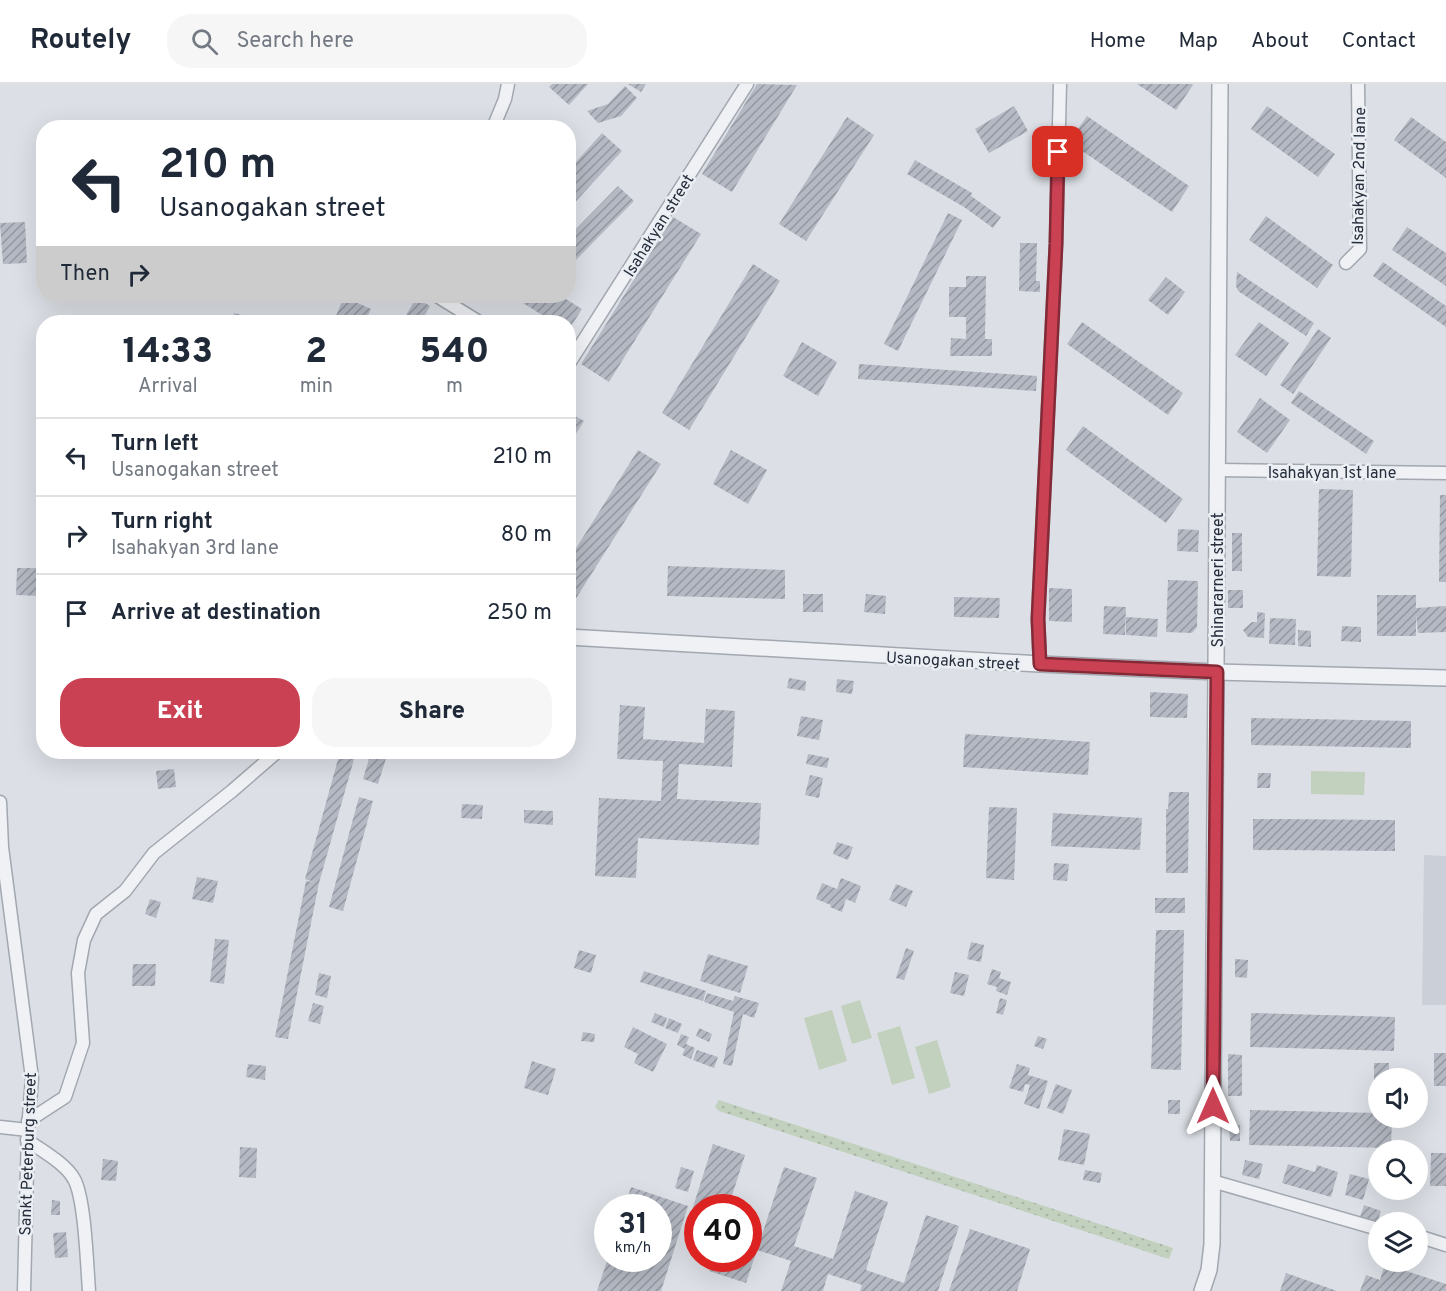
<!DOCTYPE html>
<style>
:root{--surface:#fff;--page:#f6f6f7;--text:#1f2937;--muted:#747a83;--line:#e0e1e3;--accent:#cb4154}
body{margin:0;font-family:Overpass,sans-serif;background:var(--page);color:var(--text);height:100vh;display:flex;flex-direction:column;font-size:22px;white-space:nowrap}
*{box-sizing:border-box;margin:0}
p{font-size:20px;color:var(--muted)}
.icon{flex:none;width:33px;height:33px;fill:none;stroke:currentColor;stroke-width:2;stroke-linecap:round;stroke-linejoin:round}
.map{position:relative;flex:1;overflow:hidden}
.panel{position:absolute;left:36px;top:231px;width:540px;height:444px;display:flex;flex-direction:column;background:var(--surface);border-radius:24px;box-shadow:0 6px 24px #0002}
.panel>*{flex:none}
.hud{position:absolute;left:36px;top:36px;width:540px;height:183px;border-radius:24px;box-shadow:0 6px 24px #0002;background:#fff;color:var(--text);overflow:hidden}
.buttons{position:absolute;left:1368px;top:984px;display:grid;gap:12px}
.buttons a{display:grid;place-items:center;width:60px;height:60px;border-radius:50%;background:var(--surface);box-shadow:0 6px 24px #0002;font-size:30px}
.speed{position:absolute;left:594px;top:1110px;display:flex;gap:12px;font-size:30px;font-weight:700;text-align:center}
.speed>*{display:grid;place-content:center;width:78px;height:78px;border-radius:50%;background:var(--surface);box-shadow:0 6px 24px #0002;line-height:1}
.speed small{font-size:15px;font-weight:400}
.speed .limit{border:9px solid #d22;background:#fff;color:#111}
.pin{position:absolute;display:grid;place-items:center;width:51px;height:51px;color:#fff;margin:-26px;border-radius:12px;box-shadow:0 3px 9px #0006}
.me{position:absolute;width:66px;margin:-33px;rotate:0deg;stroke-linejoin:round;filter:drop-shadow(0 0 4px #0008)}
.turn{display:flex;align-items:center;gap:21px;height:126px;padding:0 24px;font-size:27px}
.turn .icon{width:78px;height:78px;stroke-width:2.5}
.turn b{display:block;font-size:42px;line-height:51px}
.then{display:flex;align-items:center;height:57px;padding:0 24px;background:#0003;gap:12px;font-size:22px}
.eta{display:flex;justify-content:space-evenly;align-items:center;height:102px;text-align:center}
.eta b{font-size:36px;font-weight:800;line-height:42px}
.action{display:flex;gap:12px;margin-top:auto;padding:12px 24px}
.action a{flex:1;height:69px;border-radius:24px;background:var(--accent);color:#fff;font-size:24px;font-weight:800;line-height:69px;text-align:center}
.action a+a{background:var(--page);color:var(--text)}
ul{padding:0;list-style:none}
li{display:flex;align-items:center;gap:18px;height:78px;padding:0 24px;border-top:2px solid var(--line)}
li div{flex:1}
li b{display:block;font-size:22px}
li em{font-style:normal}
header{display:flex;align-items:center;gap:36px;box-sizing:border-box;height:84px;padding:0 30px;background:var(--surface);border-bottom:2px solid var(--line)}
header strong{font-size:28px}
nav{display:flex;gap:33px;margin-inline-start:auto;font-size:21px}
.search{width:420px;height:54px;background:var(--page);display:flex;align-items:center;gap:15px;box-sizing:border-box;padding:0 21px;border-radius:24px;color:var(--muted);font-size:22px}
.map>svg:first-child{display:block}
</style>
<header>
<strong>Routely</strong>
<div class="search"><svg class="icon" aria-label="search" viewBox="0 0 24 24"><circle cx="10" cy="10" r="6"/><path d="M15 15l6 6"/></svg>Search here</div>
<nav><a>Home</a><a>Map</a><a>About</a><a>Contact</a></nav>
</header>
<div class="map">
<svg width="1446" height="1207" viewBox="0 0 1446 1207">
<defs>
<pattern id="grass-dots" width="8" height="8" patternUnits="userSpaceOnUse" patternTransform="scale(1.5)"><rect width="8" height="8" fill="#c2d0be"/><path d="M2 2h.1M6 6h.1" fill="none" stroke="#a7b3a4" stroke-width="1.8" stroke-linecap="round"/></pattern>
<pattern id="building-hatch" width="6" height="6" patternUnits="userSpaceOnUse" patternTransform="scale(1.5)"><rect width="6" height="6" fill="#b4b9c3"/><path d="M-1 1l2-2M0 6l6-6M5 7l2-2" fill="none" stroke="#9297a0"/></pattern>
</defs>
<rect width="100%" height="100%" fill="#dce0e6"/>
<path fill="#cacfd8" d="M1424,771L1446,772V921H1422Z"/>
<path fill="url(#grass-dots)" d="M719,1016L1173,1164L1169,1175L719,1027L715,1023Z"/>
<g fill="#c2d0be">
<path d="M1311,687L1365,688L1364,711L1311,710Z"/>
<path d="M860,916L872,954L852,960L841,922Z"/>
<path d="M832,926L847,977L819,986L804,934Z"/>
<path d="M900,942L915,994L892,1001L877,949Z"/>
<path d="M937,956L951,1003L929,1010L915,963Z"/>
</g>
<g fill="url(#building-hatch)">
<path d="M552,0H588L569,21L549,3Z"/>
<path d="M628,0H646L641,8Z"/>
<path d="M757,0L797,1L732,108L702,90Z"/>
<path d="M1137,0H1192L1193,1L1176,26Z"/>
<path d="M625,2L637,14L621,32L598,39L587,27L608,20Z"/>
<path d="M1014,22L1028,47L989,69L975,45Z"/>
<path d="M1267,22L1335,70L1318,93L1251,45Z"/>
<path d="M1087,32L1189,102L1172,128L1069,58Z"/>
<path d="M847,33L874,51L806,157L779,140Z"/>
<path d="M1411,33L1446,58V94L1394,56Z"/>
<path d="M602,49L622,67L568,126V87Z"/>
<path d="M915,76L972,109L971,112L1001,133L993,144L964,123L907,90Z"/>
<path d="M618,102L634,117L568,184V153Z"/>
<path d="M948,129L962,136L898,267L884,260Z"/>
<path d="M1266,132L1333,181L1317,204L1249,156Z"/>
<path d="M673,133L701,150L609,298L581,280Z"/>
<path d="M25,138L27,179L3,180L0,139Z"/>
<path d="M1407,143L1446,169V202L1392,166Z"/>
<path d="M1020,159H1037L1036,197H1040V208L1019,207Z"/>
<path d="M1383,178L1446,222V243L1373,192Z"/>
<path d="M753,180L780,197L689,346L662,329Z"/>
<path d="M1237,188L1314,239L1306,252L1238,207L1236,202Z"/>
<path d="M966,192H986L985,255H992V272H950L951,254L966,255V233H949V203H966Z"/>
<path d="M1166,193L1185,208L1168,231L1148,216Z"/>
<path d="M512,212H537L540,214L542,212H561L582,225L568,247V238H549L550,236Z"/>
<path d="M344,213L371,225L365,238H345L335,234Z"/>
<path d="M416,214L430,222L421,238H402Z"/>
<path d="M234,229L260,236L259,238H231Z"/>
<path d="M196,232L208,238H192Z"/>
<path d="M1082,238L1183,309L1168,331L1067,260Z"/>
<path d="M1259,238L1289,259L1266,292L1235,271Z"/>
<path d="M1318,245L1331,254L1293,310L1280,301Z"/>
<path d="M802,258L837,278L818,312L783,292Z"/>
<path d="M859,280L1037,292L1036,307L858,295Z"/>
<path d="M1299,307L1374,357L1366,370L1291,319Z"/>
<path d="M1260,314L1290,336L1267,369L1237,348Z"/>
<path d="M568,328L584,337L568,362Z"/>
<path d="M1083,342L1183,415L1166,439L1066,366Z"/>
<path d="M638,366L661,380L568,527V477Z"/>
<path d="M731,366L767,386L748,420L713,400Z"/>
<path d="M1319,405L1353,406L1351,493L1317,492Z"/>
<path d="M1440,411H1446V498H1439Z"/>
<path d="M1178,445L1199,446L1198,468L1177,467Z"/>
<rect x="1232" y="449" width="10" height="38"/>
<path d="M668,482L785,486V515L667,512Z"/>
<path d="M17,484H40L39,512L16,511Z"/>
<path d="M1168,496L1198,497L1197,543L1192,549L1166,548Z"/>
<path d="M1049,504L1072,505V538L1049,537Z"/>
<rect x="1228" y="506" width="15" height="18"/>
<rect x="803" y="510" width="20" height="18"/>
<path d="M866,510L886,512L885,530L864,528Z"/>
<path d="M1377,511H1416V524L1446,522V548L1418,549L1416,531V552H1377Z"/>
<path d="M954,513L1000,514L999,534L954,533Z"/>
<path d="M1104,522L1126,523L1125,551L1103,550Z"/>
<path d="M1257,528L1265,529L1264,554L1248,553L1243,546L1252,538H1257Z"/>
<path d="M1126,533L1158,535L1157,553L1126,551Z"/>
<path d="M1270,534L1296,535L1295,561L1269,560Z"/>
<path d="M1342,542L1361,543V558L1341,557Z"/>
<path d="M1298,546L1311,547V563L1298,562Z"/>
<path d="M789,594L806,597L805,607L787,604Z"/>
<path d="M837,595L854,597L852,610L836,608Z"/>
<path d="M1150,608L1188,610L1187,634L1150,633Z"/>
<path d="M620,621L645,623L643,655L704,659L706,625L735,627L732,683L679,680L677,715L761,719L759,761L638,754L636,794L595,792L599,714L661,717L663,677L617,675Z"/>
<path d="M801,632L823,636L819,656L797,652Z"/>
<path d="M1251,634L1411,637V664L1251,661Z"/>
<path d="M965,650L1090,658L1088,691L963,683Z"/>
<path d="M340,668H356L319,799L288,955L275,953L306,797L314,798L305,795Z"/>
<path d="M371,668H388L378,700L363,695Z"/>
<path d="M534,668H562L561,672L534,669Z"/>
<path d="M808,670L829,674L827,684L806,680Z"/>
<path d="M174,685L176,703L158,705L156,687Z"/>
<path d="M1258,689H1271L1270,704H1257Z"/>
<path d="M810,691L823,694L819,714L805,711Z"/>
<path d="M1169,708H1189L1188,789H1166V725H1168Z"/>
<path d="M359,713L373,717L343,827L329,823Z"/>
<path d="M462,720L483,721L482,735L461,734Z"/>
<path d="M989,723L1017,724L1014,796L986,794Z"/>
<path d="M524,726L553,727V741L524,739Z"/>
<path d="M1053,729L1142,734L1140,766L1051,762Z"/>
<path d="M1253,735L1395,736V767L1253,766Z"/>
<path d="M837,758L853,763L848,776L833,770Z"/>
<path d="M1054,779L1069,780L1067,797L1053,796Z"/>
<path d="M197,793L218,797L213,819L192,815Z"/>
<path d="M841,794L861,802L855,819L846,815L842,828L830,823L831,821L816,815L822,799L837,805Z"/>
<path d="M896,800L913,807L906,823L889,816Z"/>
<rect x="1155" y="814" width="30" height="15"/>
<path d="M150,815L161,818L156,834L145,830Z"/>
<path d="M1156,846H1184L1181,986L1151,985Z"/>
<path d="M215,855L229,856L224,900L210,898Z"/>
<path d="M971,858L984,861L981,878L967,875Z"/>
<path d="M906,864L914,867L904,896L896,894Z"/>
<path d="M579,866L596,871L591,889L574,884Z"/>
<path d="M708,870L748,882L740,909L700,897Z"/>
<path d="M1235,875L1248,876L1247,894L1235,893Z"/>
<path d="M133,880H156L155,902H132Z"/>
<path d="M992,885L1001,888L999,894L1011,898L1007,911L996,907L997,903L987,900Z"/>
<path d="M644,887L706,907L703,917L640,898Z"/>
<path d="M955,888L969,891L964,912L950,909Z"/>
<path d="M319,889L331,892L327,914L315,911Z"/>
<path d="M707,909L733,917L735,912L759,919L754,934L743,930L732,982L723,980L734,928L704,918Z"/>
<path d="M1000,914L1007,916L1003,931L996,929Z"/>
<path d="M313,919L324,922L320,940L308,937Z"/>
<path d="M655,929L667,934L664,943L651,938Z"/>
<path d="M1251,929L1395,933L1394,967L1250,963Z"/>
<path d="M669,934L682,940L678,949L665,944Z"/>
<path d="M633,943L667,960L653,988L634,979L638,970L624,963Z"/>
<path d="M699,944L712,950L709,958L696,952Z"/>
<path d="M583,948L595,950L594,958L581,957Z"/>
<path d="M681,950L689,953L686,960L695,964L691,975L682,971L685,965L677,961Z"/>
<path d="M1038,952L1047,955L1043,965L1034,962Z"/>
<path d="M697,966L718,973L714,984L693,976Z"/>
<rect x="1434" y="969" width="12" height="33"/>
<path d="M1228,970L1242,971V1012H1228Z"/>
<path d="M532,977L556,985L548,1011L524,1004Z"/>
<path d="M1374,979H1389V994L1374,996Z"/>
<path d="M248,980L266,982L265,996L246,993Z"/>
<path d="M1017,980L1030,984L1028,991L1048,997L1039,1025L1024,1020L1030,1001L1025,1000L1023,1008L1009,1004Z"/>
<path d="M1056,1000L1072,1006L1063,1030L1047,1024Z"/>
<rect x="1168" y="1016" width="12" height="14"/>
<path d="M1250,1026L1378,1029V1034H1392L1391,1064L1249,1061Z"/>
<path d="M1229,1041H1240V1057H1230Z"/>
<path d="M1064,1045L1090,1050L1084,1081L1058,1076Z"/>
<path d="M713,1060L745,1071L728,1124H698V1145L687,1142Z"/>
<path d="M240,1063L257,1064L256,1094L239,1093Z"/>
<path d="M1431,1069H1446V1102H1430Z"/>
<path d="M103,1075L118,1077L116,1097L101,1096Z"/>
<path d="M1245,1076L1263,1080L1259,1095L1242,1091Z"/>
<path d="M1288,1080L1315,1088L1317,1081L1338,1088L1331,1113L1282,1099Z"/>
<path d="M681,1083L694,1087L688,1108L675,1104Z"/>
<path d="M784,1083L817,1094L794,1162L833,1175L855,1107L888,1118L866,1186L904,1199L926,1131L959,1142L938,1207H860L862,1201L828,1190L823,1207H781L791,1177L757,1166L746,1199L709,1187L713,1174H748V1147L762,1151Z"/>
<path d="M1085,1086L1102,1089L1100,1099L1083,1096Z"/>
<path d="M1350,1090L1369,1095L1363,1116L1345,1111Z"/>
<path d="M631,1103L688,1122L661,1207H597L608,1174H658V1124H624Z"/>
<path d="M52,1116L60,1117V1131H51Z"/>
<path d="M1364,1121L1381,1127L1377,1139L1360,1133Z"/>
<path d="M970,1145L1030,1165L1017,1207H949Z"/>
<path d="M66,1148L68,1173L55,1174L53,1149Z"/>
<path d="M1385,1180L1446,1200V1207H1360L1366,1191L1380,1196Z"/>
<path d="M1286,1189L1337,1207H1280Z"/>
</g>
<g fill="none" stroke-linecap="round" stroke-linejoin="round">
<defs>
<g id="minor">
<path d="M493,44L505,15L508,0"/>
<path d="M1346,179L1360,165L1358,0"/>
<path d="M437,212L479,238"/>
<path d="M568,281L747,0"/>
<path d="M1218,386L1446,389"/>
<path d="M1040,580L1038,535L1056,160L1060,0"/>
<path d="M0,718L2,763L32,994L28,1046L24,1207"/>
<path d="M28,1037L65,1013L83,959L78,889L84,856L96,830L125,807L154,769L232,707L277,668"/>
<path d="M0,1043L28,1046"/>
<path d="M27,1056C42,1067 65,1079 74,1095C85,1114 87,1182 89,1207"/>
<path d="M1212,1097L1378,1145"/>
<path d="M1418,1152L1446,1161"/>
</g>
<g id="tertiary">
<path d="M568,553L1040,580L1217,588L1446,594"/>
<path d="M1202,1207L1209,1186L1212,1160L1220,0"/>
</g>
</defs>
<use href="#minor" stroke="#a2a7b0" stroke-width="15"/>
<use href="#tertiary" stroke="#a2a7b0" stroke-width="18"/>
<use href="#minor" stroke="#eff1f5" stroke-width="12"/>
<use href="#tertiary" stroke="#eff1f5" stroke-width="15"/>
</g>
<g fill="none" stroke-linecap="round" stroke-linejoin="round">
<defs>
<path id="route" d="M1058,68L1056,160L1038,535L1040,580L1217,588L1213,1022"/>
</defs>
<use href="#route" stroke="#842a37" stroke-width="15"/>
<use href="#route" stroke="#cb4154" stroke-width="10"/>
</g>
<g text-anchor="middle" stroke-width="5" stroke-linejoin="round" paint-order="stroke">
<g font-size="16" fill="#262e3c" stroke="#ebeff4">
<text transform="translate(1358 92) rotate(-89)" y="6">Isahakyan 2nd lane</text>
<text transform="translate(658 141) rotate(-58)" y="6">Isahakyan street</text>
<text x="1332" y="394">Isahakyan 1st lane</text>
<text transform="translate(1217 496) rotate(-90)" y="6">Shinararneri street</text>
<text transform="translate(953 576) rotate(3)" y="6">Usanogakan street</text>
<text transform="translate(27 1070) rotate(-88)" y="6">Sankt Peterburg street</text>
</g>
</g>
</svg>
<div class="buttons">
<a><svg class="icon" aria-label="sound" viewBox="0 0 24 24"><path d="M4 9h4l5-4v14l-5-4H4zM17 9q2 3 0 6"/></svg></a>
<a><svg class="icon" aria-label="search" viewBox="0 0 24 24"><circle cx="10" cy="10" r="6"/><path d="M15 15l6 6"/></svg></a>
<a><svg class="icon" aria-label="layers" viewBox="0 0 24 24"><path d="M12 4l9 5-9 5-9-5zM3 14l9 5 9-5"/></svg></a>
</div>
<div class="speed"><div>31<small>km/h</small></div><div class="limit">40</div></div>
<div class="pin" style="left:1058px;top:68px;background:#d93025"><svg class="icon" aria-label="arrive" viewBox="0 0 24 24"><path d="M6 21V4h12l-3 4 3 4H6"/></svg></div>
<svg class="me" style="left:1213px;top:1022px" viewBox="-20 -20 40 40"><path d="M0-17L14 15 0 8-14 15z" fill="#cb4154" stroke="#fff" stroke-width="4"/></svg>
<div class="hud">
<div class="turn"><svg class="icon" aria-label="left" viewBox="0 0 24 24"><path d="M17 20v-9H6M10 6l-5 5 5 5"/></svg><div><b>210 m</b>Usanogakan street</div></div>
<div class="then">Then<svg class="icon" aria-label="right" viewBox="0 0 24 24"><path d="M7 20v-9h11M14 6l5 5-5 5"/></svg></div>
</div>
<section class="panel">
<div class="eta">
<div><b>14:33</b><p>Arrival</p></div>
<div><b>2</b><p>min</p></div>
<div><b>540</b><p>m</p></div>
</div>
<ul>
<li><svg class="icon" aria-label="left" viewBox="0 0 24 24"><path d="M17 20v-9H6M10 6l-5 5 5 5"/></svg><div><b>Turn left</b><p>Usanogakan street</p></div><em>210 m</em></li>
<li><svg class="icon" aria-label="right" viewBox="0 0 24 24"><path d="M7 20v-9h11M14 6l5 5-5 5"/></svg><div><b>Turn right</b><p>Isahakyan 3rd lane</p></div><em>80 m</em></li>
<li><svg class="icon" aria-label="arrive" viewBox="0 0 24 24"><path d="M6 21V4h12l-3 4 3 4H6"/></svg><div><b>Arrive at destination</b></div><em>250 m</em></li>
</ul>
<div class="action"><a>Exit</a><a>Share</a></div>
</section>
</div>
